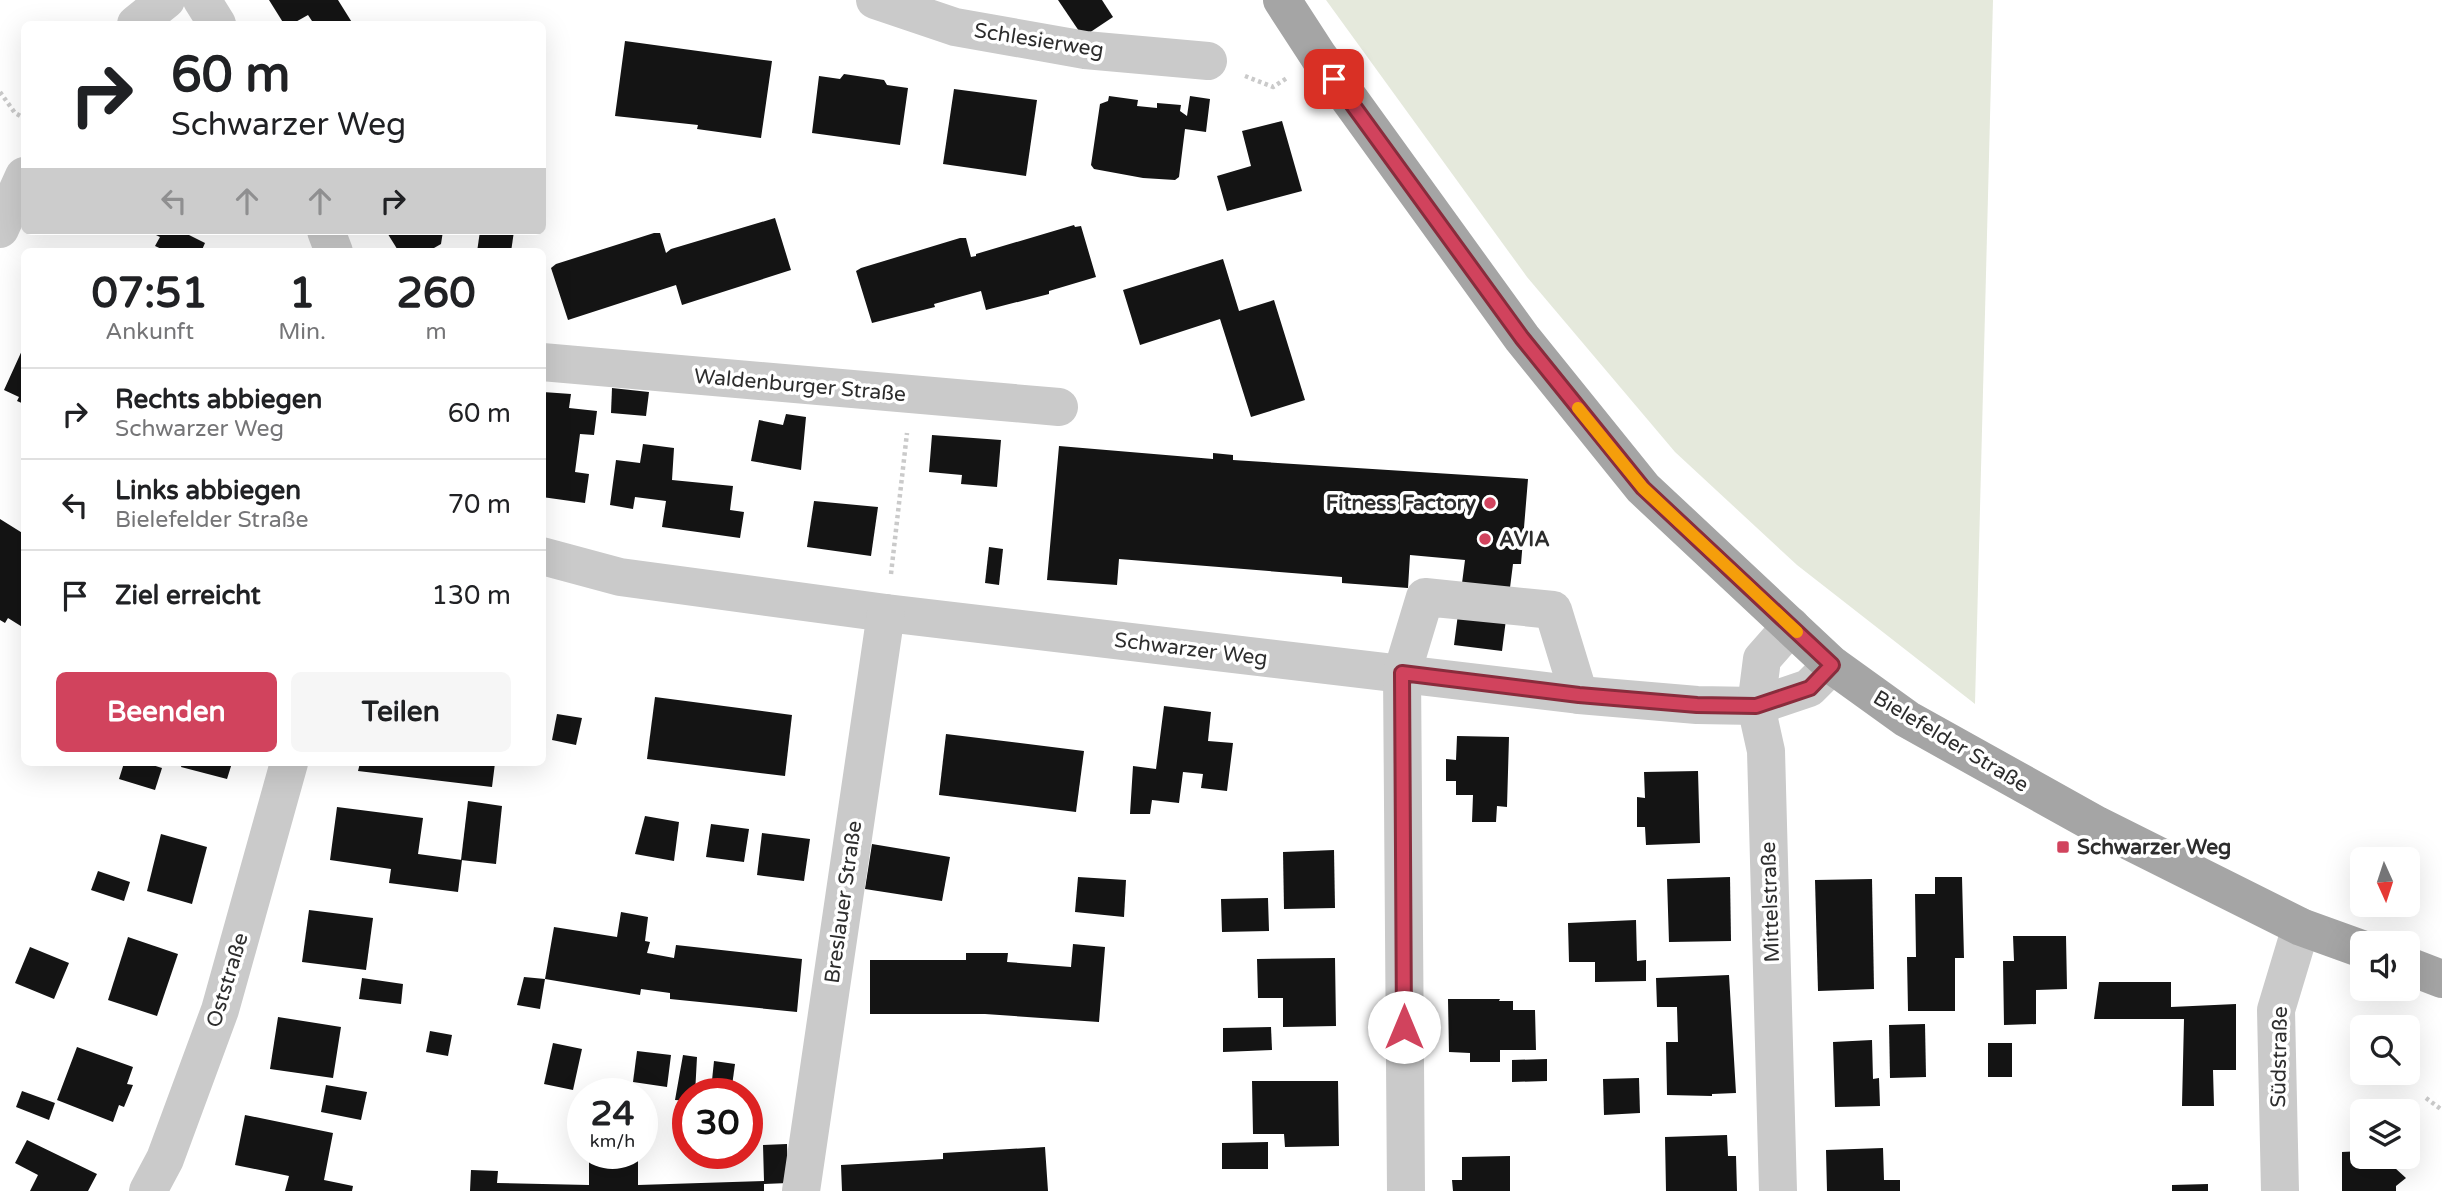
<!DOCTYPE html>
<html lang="de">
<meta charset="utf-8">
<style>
:root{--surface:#fff;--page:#f6f6f6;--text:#202124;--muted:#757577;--line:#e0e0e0;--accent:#d1435d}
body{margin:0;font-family:"Varela Round",sans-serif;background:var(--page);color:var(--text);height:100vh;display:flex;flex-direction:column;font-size:26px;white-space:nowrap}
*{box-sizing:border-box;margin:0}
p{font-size:23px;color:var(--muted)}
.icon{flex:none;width:38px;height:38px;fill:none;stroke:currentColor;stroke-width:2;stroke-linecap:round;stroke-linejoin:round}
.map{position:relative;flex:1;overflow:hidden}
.details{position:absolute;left:21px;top:248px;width:525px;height:518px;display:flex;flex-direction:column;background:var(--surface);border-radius:10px;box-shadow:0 7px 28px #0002}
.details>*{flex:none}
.guide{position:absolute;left:21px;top:21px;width:525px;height:214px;border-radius:10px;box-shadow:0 7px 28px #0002;background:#fff;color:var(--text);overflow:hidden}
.needle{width:46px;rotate:177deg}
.fabs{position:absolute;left:2350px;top:847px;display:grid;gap:14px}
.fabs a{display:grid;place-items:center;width:70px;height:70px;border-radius:10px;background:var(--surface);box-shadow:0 7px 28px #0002;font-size:35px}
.speed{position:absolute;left:567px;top:1078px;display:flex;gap:14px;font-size:35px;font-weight:700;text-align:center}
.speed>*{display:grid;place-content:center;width:91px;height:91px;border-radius:50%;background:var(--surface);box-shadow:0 7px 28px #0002;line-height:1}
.speed small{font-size:18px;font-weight:400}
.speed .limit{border:10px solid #d22;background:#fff;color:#111}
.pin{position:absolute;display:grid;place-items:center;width:60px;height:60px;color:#fff;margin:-30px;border-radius:14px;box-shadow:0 4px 10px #0006}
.me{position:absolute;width:77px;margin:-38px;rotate:0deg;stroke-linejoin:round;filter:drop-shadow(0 0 5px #0008)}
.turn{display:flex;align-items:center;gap:24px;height:147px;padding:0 35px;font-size:32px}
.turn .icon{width:91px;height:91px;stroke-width:2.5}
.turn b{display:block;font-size:49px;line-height:60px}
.lanes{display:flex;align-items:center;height:66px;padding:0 35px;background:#0003;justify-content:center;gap:35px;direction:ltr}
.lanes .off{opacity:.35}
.eta{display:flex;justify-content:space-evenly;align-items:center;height:119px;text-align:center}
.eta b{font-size:42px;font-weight:700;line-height:49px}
.primary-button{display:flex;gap:14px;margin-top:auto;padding:14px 35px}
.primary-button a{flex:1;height:80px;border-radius:10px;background:var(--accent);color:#fff;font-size:28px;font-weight:700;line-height:80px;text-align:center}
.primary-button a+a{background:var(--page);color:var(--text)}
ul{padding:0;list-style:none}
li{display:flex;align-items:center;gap:21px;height:91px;padding:0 35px;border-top:2px solid var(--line)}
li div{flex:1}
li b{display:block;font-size:26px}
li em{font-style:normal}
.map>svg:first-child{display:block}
</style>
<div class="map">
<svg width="2442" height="1191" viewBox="0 0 2442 1191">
<rect width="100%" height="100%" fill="#fff"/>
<path fill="#e5e9dc" d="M1326,0H1993L1975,704L1797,565L1675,452L1527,277Z"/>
<g fill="#141414">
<path d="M269,0H338L353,24H314L308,15L292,24H284Z"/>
<path d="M1058,0H1102L1113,17L1083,37Z"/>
<path d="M625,41L772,61L761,138L697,129L698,125L615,116Z"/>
<path d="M844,74L884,80L887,85L908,88L900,145L812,133L819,76L840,79Z"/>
<path d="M954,89L1037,100L1026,176L943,164Z"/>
<path d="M1109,96L1138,100L1137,106L1157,108V103L1181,105L1180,111L1187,116L1190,96L1210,99L1206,132L1185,129L1179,177L1175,180L1143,178L1094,169L1091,165L1100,104L1108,101Z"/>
<path d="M1282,121L1302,191L1227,211L1217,176L1251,166L1242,131Z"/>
<path d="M775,218L791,270L682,305L676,285L568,320L551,268L556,264L654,233H660L666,253L671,249Z"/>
<path d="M1074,225L1075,227L1081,226L1096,277L1049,291V294L986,310L981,291L934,304L935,307L872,323L856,271L861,268L960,238H966L971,257L976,256V254Z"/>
<path d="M148,231H191L189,235L205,243L201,252H168L155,246L160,237Z"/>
<path d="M386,231H443L441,244L427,252H399Z"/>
<path d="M480,231H514L511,252H477Z"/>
<path d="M1223,259L1239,311L1274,300L1305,400L1251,417L1220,319L1140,345L1123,290Z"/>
<path d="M24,346V404L17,401L19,397L4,390Z"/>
<path d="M612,388L649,392L646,416L611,413Z"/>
<path d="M543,392L571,394L569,408L597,411L594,435L580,434L575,472L589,474L585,503L542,497Z"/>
<path d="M786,414L806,417L801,470L751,461L759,420L783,425Z"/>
<path d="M932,435L1001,440L997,487L961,484L962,475L929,472Z"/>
<path d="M643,444L674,448L672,480L733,486L730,510L744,512L740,538L662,527L666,501L635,497L633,509L610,505L616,460L640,463Z"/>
<path d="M1059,446L1213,459V453L1233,455V460L1528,479L1521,564H1513L1502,651L1454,645L1465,560L1410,555L1408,588L1342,583V577L1119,559L1117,585L1047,580Z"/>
<path d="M814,501L878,507L871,556L807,547Z"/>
<path d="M0,519L24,534V628L8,618L5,623L0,620Z"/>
<path d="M989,547L1003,549L999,585L985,583Z"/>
<path d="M655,697L792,715L785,776L647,759Z"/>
<path d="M1164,706L1211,712L1208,741L1233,743L1227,791L1201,788L1203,774L1183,772L1179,803L1152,800L1150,814H1130L1133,766L1156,769Z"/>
<path d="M557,714L582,718L576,745L552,740Z"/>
<path d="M946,734L1084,751L1076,812L939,795Z"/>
<path d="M1457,736L1509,737L1507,807L1497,806L1496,822H1472L1473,795H1456V781H1446V759L1456,760Z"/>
<path d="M124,763H146L162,768L155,790L119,779Z"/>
<path d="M182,763H232L227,779L181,767Z"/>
<path d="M360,763H495L492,787L358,771Z"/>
<path d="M1698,771L1700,843L1646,845L1645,827H1637V797L1645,798L1644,772Z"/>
<path d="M468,801L502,806L496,864L461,860Z"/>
<path d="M337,807L423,818L418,854L462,860L458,892L389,883L391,869L330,860Z"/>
<path d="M645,816L679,822L674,861L635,854Z"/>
<path d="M711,824L749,829L744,862L706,857Z"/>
<path d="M762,833L810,839L804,881L757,875Z"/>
<path d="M161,834L207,847L192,904L147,891Z"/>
<path d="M872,844L950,857L942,901L865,889Z"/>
<path d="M1334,850L1335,908L1284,909L1283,852Z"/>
<path d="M98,871L130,882L124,901L91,890Z"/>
<path d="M1078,877L1126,880L1124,917L1075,912Z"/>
<path d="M1730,877L1731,941L1669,942L1667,879Z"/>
<path d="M1935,877H1962L1964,958H1955V1011H1908L1907,957H1916L1915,894H1935Z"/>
<path d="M1872,879L1874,989L1818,991L1815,880Z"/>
<path d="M1268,898L1269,931L1222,932L1221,899Z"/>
<path d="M309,910L373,918L366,970L302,962Z"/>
<path d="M621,912L648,917L645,941L650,942L647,953L674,958L676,945L802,959L797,1012L670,999V993L641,989L640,995L545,979L554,927L617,937Z"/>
<path d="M1636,920L1637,961L1646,960V981L1595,982V962H1569L1568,923Z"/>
<path d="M2013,936H2066L2067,989L2036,990V1024L2004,1025L2003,961H2014Z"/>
<path d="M128,937L178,954L157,1016L108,1000Z"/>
<path d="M1073,944L1105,947L1099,1022L985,1014H870V960H966V953H1008L1007,962L1071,967Z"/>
<path d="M30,947L69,963L54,999L15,983Z"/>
<path d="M1335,958L1336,1026L1283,1027V998H1258L1257,959Z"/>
<path d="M1729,975L1736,1093L1712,1094V1096L1667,1095L1666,1042H1678L1677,1007H1657L1656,978Z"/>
<path d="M524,977L545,979L540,1009L517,1005Z"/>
<path d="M362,978L403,984L401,1004L359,999Z"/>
<path d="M2099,982H2171V1007L2236,1004V1070H2213L2214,1106H2182L2184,1019H2094Z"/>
<path d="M1448,999H1500L1499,1001H1513V1010H1535L1536,1050H1500V1062H1470V1053L1449,1052Z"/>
<path d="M278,1017L341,1027L333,1078L270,1069Z"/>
<path d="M1925,1024L1926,1077L1890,1078L1889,1025Z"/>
<path d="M1271,1027L1272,1050L1223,1052V1028Z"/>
<path d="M430,1031L452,1035L448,1056L426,1052Z"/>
<path d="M1872,1040L1873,1079L1879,1078L1880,1106L1835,1107L1833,1042Z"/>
<path d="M553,1043L582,1049L573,1090L544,1084Z"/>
<rect x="1988" y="1043" width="24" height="34"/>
<path d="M77,1047L133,1067L127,1084L133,1085L124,1107L119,1105L113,1122L57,1100Z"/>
<path d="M637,1051L671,1055L667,1087L633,1082Z"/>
<path d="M683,1055L697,1057L695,1094H688V1101L675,1100Z"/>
<path d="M1547,1059V1081L1512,1082V1060Z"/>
<path d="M714,1061L735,1064L731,1093L711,1090Z"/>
<path d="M1639,1078L1640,1113L1604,1115L1603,1079Z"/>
<path d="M1252,1081H1338L1339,1146L1285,1147L1284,1134H1253Z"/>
<path d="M326,1085L367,1092L361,1120L321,1112Z"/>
<path d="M22,1091L55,1103L49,1120L16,1107Z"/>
<path d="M245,1115L333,1133L324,1180L353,1186L352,1191H285L289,1176L235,1165Z"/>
<path d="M1727,1135L1728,1156H1736L1737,1191H1666L1665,1137Z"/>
<path d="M27,1140L97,1174L88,1191H30L38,1175L15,1163Z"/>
<path d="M1268,1142V1169H1222V1143Z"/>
<path d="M787,1144L788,1183L764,1184V1191H470L471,1170L498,1171L497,1183L589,1185V1160L638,1159V1185L764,1181L763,1145Z"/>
<path d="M1045,1147L1048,1191H842L841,1165L943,1159V1153Z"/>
<path d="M1883,1148L1884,1180H1900V1191H1827L1826,1150Z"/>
<path d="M2362,1151V1157H2395V1168L2406,1178L2396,1186V1191H2342V1152Z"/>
<path d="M1510,1156V1191H1453L1452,1180H1462V1157Z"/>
<path d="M2208,1184V1191H2172V1185Z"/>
</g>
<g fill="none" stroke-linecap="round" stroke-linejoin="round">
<g stroke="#cacaca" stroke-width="4.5" stroke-dasharray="3.5 3.5" stroke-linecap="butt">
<path d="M1245,76L1273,87L1287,78"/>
<path d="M0,92L15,113L24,118"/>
<path d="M891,574L907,433"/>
<path d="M2426,1098L2442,1110"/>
</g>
<g stroke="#cacaca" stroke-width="38">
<path d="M202,0L217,24"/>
<path d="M875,0L955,27L1085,50L1208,61"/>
<path d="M136,24L166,0"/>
<path d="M0,229L24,176"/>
<path d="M326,231L334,252"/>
<path d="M542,362L1059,407"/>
<path d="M542,556L620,577L886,613L1579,695L1697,705L1756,706L1809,688L1832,665"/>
<path d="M148,1191L165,1159L220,1010L289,763"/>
<path d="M801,1191L886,613"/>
<path d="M1406,1191L1402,673L1425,597L1553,610L1579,695"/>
<path d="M1778,1191L1766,751L1756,706L1762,659L1791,626"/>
<path d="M2280,1191L2276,1010L2301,927"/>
</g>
<g stroke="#a5a5a5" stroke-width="38">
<path d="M1282,0L1319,57L1522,338L1643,488L1832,665L1907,719L2097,825L2301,927L2362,949"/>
<path d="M2408,966L2442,979"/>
</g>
</g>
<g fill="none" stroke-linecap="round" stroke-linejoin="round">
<defs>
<path id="route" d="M1334,79L1522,338L1643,488L1832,665L1810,688L1756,706L1697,705L1579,695L1402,673L1404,1027"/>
</defs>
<use href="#route" stroke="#882c3c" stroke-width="18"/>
<use href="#route" stroke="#d1435d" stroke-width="12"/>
<path stroke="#f59e0b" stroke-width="12" d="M1578,408L1643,488L1797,632"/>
</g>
<g fill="#d1435d" stroke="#fff" stroke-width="2.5">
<circle cx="1490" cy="503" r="7"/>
<circle cx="1485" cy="539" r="7"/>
<rect x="2056" y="840" width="14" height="14" rx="3.5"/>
</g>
<g text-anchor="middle" stroke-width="7" stroke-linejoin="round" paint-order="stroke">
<g font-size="21" fill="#2d2d2d" stroke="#fff">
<text transform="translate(1039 40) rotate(9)" y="7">Schlesierweg</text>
<text transform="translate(800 385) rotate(5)" y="7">Waldenburger Straße</text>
<text transform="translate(1191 649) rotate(7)" y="7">Schwarzer Weg</text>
<text transform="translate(1951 741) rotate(31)" y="7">Bielefelder Straße</text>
<text transform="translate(843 902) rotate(-82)" y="7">Breslauer Straße</text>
<text transform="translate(1770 902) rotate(-92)" y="7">Mittelstraße</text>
<text transform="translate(227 980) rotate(-73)" y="7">Oststraße</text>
<text transform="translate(2279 1057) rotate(-89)" y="7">Südstraße</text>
</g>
<g font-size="21" font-weight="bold" fill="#2d2d2d" stroke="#fff" text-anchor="start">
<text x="1476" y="510" text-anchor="end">Fitness Factory</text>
<text x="1499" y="546">AVIA</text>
<text x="2077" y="854">Schwarzer Weg</text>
</g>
</g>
</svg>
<div class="fabs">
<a><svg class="needle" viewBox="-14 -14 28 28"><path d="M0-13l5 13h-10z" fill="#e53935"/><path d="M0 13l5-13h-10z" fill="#757577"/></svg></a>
<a><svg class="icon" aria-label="sound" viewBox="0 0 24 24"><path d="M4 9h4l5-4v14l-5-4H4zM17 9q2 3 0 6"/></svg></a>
<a><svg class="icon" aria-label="search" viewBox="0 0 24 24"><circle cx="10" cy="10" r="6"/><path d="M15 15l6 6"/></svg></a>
<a><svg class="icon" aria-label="layers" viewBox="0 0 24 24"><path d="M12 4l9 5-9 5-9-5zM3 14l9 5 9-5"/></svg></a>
</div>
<div class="speed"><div>24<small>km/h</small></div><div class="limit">30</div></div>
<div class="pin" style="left:1334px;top:79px;background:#d93025"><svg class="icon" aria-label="arrive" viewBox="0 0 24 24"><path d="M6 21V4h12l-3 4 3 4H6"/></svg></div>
<svg class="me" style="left:1404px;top:1027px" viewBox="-20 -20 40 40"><circle r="19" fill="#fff"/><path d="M0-13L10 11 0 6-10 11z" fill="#d1435d"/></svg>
<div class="guide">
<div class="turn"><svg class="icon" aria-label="right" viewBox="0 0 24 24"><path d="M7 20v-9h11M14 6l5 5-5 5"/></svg><div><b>60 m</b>Schwarzer Weg</div></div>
<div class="lanes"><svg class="icon off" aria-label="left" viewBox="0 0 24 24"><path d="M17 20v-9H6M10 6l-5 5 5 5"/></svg><svg class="icon off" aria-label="ahead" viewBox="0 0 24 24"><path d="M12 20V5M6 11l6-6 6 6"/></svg><svg class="icon off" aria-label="ahead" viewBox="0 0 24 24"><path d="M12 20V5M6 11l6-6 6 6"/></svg><svg class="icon" aria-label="right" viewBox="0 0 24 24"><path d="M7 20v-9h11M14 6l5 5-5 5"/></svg></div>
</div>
<section class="details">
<div class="eta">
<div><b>07:51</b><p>Ankunft</p></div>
<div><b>1</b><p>Min.</p></div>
<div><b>260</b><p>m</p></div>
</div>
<ul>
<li><svg class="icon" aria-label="right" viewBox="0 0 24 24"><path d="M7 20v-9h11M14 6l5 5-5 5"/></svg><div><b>Rechts abbiegen</b><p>Schwarzer Weg</p></div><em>60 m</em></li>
<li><svg class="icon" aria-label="left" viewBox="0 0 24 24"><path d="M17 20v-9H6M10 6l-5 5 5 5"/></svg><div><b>Links abbiegen</b><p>Bielefelder Straße</p></div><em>70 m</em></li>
<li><svg class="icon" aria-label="arrive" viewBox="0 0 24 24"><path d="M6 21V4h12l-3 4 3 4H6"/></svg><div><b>Ziel erreicht</b></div><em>130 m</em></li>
</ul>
<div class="primary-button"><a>Beenden</a><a>Teilen</a></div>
</section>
</div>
